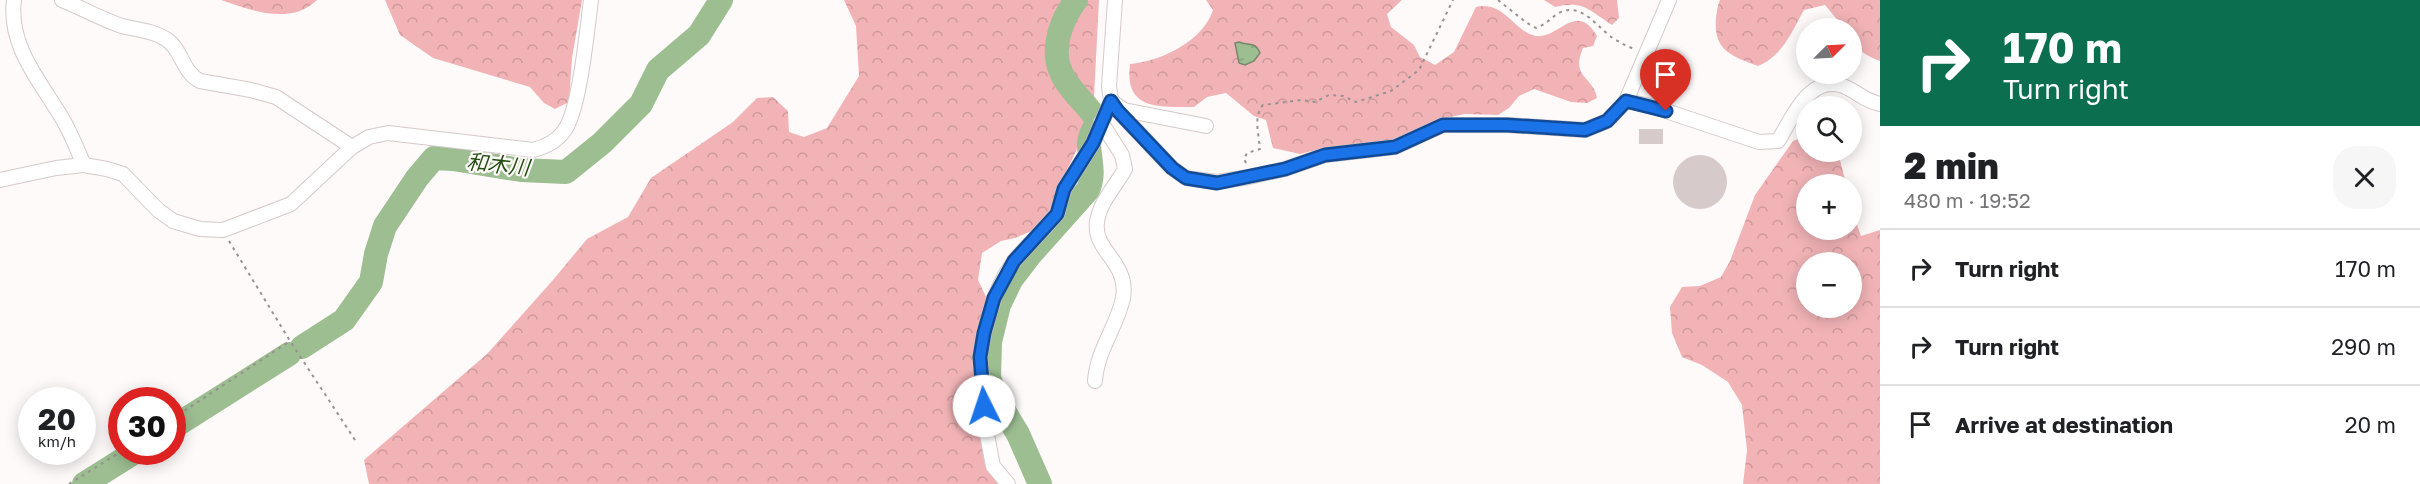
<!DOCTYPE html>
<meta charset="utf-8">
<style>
:root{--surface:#fff;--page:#f6f6f6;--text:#202124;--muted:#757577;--line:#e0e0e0}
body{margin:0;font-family:"Golos Text","Noto Sans JP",sans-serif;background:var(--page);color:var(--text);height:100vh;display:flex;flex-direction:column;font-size:22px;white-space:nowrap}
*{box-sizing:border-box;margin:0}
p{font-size:20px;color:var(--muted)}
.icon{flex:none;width:33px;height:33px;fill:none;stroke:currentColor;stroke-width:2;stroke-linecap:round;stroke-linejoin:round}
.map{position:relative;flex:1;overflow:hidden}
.panel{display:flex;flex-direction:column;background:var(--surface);width:540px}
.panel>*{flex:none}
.hud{background:#0b6e4f;color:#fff;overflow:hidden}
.needle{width:39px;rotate:66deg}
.fabs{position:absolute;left:1796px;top:18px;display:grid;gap:12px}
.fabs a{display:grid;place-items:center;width:66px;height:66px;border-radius:50%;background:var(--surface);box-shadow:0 3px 15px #0003;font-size:30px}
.speed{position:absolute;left:18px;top:387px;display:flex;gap:12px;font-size:30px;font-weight:700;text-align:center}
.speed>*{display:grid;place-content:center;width:78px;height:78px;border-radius:50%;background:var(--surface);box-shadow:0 3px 15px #0003;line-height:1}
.speed small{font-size:15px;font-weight:400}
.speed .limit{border:9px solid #d22;background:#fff;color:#111}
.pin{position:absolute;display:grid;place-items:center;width:51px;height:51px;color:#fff;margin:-62px -26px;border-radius:50% 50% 50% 0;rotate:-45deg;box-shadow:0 0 6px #0007}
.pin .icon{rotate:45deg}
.me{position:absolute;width:66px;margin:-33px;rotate:356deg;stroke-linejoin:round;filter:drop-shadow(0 0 4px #0008)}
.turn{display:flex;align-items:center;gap:21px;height:126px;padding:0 24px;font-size:27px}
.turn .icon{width:78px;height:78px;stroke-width:2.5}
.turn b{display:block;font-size:42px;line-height:51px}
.round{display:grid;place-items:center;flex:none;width:63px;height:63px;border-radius:24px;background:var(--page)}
.overview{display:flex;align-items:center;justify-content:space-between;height:102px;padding:0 24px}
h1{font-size:36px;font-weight:800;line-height:45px}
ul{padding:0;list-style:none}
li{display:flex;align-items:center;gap:18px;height:78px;padding:0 24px;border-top:2px solid var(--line)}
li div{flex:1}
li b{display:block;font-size:22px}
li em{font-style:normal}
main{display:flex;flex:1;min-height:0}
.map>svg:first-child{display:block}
</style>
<main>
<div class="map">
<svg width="1880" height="484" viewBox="0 0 1880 484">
<defs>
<pattern id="forest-crowns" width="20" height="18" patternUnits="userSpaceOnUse" patternTransform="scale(1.5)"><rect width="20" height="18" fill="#f1b3b6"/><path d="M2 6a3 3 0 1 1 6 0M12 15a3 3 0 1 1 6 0" fill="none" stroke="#ce999b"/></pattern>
<pattern id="water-ripples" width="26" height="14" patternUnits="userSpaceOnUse" patternTransform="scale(1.5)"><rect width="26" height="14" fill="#9cbe91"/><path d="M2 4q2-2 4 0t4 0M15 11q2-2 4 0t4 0" fill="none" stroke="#85a27c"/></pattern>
</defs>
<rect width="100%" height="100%" fill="#fffafa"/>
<g fill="url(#forest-crowns)" fill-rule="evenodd">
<path d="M221,0H317C291,26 250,10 221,0Z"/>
<path d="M385,0H582L572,58L569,102L555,109L544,103L530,87L433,58L400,35Z"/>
<path d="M844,0H1099L1094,97L1079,145L1060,184L1050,213L1034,230L1015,238L1001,241L982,253L978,280L988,301L974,355L977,410L992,475L1000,484H369L364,460L487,354L553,280L587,239L628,217L651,178L733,122L757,98L773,97L788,111L789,132L804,137L827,128L859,76L856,26Z"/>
<path d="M1206,0H1402L1387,14L1391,27L1414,45L1420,57L1435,65L1454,52L1476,7C1504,0 1514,32 1536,36C1559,39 1576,0 1597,36L1593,46L1583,48C1570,78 1594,77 1597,98L1587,103L1571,102L1534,89L1519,96L1509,108L1498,115L1465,114L1450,117L1437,125L1397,139L1320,149L1300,154L1273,148L1266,120L1254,116L1226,93L1207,97L1194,107C1159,107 1124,111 1130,64C1162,61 1203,41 1213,10Z"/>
<path d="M1544,0H1617L1619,18L1612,25C1589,10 1583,0 1555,7Z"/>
<path d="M1720,0H1880V61C1864,55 1851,47 1851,28H1844L1825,5L1804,10C1791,33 1783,55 1758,66C1732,56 1713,51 1716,18C1717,12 1717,6 1720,0Z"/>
<path d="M1806,136V152H1838L1846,184H1806V230H1851V208L1861,236L1880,230V484H1743L1747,450L1742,405L1728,382L1702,365L1682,357L1672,333L1670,307L1682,287L1700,286L1721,277L1730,261L1755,195L1793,141ZM1806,262H1851V308H1806Z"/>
</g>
<path fill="url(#water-ripples)" stroke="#73896a" stroke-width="1.5" d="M1239,42C1249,46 1255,41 1260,53L1254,61L1245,65L1239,63L1235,43Z"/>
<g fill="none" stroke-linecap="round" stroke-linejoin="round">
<g stroke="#9cbe91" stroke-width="24">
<path d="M302,347L344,320L371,282L376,254L385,226L417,178L434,158L453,159L521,170L566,172L602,143L641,104L658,70L699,35L721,0"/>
<path d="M172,428L289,354"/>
<path d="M84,484L135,452"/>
<path d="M1040,484L1018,434L998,401L989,378L990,342L999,305L1011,280L1030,255L1088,190C1095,174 1090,162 1089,145C1088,138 1094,129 1097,122L1093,114C1083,101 1067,87 1061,72C1050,48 1062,19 1076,0"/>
</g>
</g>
<g fill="#d7cacb">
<rect x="1639" y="129" width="24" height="15"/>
<circle cx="1700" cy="182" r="27"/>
</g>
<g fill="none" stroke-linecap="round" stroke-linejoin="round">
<defs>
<g id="street">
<path d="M14,0C8,46 40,81 62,118C71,133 77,149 84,165"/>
<path d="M62,0C82,8 101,19 122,26C137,30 152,30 166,39C182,49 182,72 200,81L251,90L276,97L352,147"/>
<path d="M1115,0L1109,86L1111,101L1118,111L1172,168L1186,178L1217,182L1249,177L1285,169L1325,155L1395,147L1443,125H1507L1585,130L1607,121L1626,101L1669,0"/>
<path d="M1626,101L1651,106L1759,142L1778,141C1792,119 1809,74 1843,86C1857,91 1862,100 1880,104"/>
<path d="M1115,104L1124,110L1206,126"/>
<path d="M0,180L56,168L84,165L107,169L123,174L158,210L173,221L200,229L223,230L291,204L352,147L369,137L388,133L533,150C545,147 557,141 564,131C580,110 587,29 591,0"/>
<path d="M1095,381C1097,350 1117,327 1123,298C1129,261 1093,252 1097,222C1100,201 1116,186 1125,169L1122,155L1101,122"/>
<path d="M1008,484L993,466L985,424L980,357L984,333L994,298L1005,275L1014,261L1057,214L1064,189L1093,143L1111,101"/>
</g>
</defs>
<use href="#street" stroke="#d5c9c9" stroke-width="16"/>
<g stroke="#979292" stroke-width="2" stroke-dasharray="3 4.5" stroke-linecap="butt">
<path d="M1498,0L1527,23L1536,28C1549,24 1555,11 1569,10C1587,9 1600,30 1613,38C1620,43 1627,46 1634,49"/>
<path d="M1246,163L1244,159L1247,153L1260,149C1259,135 1253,117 1263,105L1301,100L1315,102L1329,95L1343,96L1356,102L1391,91L1419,70L1453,0"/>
<path d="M229,241L290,341L357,443"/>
<path d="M172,419L290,341"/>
<path d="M69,484L122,451"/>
</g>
<use href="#street" stroke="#fff" stroke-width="14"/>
</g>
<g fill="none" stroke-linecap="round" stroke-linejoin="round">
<defs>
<path id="route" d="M984,406L980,357L984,333L994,298L1014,261L1057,214L1064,189L1093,143L1111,101L1118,111L1172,168L1186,178L1217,183L1285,169L1325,155L1395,147L1443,125H1507L1585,130L1607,121L1626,101L1666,111"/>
</defs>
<use href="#route" stroke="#114b97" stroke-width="15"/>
<use href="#route" stroke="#1a73e8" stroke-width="10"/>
</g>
<g text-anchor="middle" stroke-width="4.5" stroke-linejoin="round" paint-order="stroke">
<g font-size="21" font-style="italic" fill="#245013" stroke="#fffafa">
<text transform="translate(498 165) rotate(6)" y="7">和木川</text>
</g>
</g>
</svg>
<div class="fabs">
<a><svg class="needle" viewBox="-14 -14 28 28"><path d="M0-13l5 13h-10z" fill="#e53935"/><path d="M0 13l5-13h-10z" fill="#757577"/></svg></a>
<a><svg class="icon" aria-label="search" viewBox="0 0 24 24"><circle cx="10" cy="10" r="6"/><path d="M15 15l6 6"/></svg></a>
<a>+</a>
<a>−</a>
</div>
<div class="speed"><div>20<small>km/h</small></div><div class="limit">30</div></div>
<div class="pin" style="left:1666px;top:111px;background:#d93025"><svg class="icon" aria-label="arrive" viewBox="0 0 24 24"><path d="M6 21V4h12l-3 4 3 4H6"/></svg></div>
<svg class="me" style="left:984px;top:406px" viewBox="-20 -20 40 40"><circle r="19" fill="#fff"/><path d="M0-13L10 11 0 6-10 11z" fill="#1a73e8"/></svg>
</div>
<section class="panel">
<div class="hud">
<div class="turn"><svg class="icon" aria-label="right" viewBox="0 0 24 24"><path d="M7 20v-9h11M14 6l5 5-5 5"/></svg><div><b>170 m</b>Turn right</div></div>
</div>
<div class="overview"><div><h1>2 min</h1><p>480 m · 19:52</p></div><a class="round"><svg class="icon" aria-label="close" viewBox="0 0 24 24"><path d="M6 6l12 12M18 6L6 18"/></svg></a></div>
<ul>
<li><svg class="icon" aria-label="right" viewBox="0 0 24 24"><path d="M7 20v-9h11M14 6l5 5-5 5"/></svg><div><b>Turn right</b></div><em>170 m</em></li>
<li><svg class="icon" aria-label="right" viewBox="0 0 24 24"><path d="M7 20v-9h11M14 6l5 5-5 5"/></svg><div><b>Turn right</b></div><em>290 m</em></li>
<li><svg class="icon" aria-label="arrive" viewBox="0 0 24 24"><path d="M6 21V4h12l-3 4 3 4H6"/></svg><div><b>Arrive at destination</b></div><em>20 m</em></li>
</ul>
</section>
</main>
